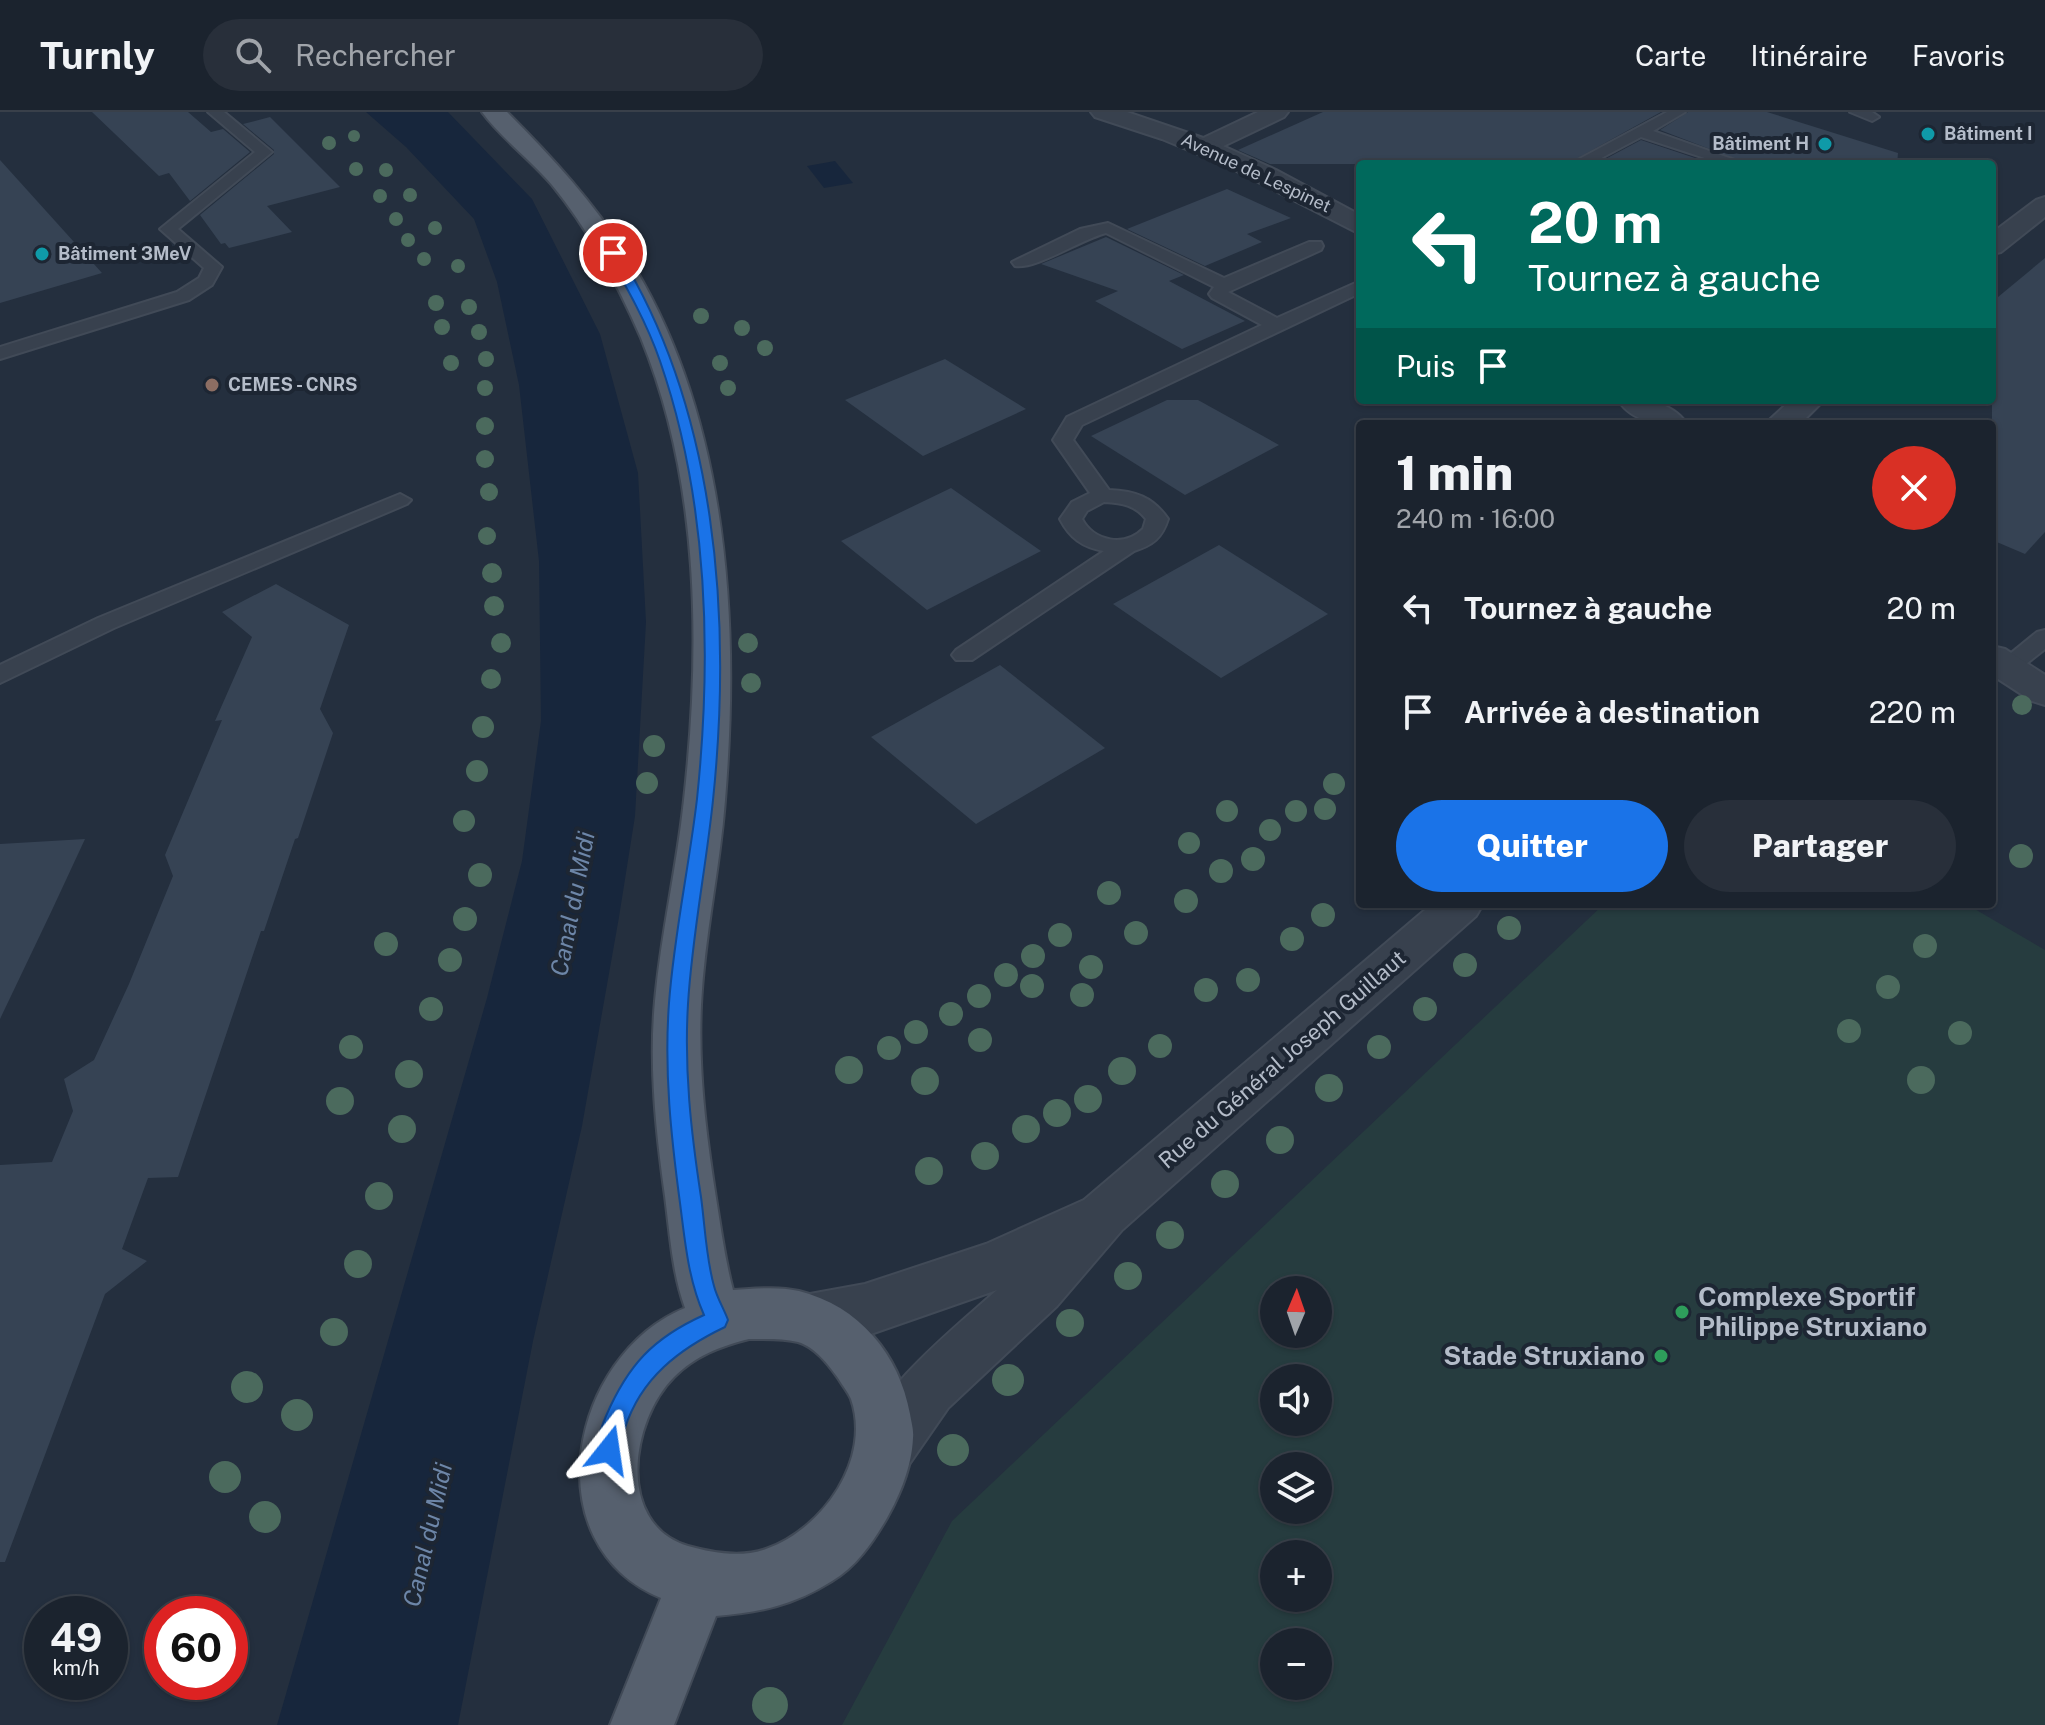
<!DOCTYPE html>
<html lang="fr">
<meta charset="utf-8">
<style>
:root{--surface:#1b232e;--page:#282f3a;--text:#f1f3f6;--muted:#a0a4aa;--line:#39404a;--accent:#1a73e8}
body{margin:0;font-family:"Public Sans",sans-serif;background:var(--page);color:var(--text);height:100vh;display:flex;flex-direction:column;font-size:30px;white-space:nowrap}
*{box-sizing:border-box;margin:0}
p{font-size:26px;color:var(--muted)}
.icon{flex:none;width:44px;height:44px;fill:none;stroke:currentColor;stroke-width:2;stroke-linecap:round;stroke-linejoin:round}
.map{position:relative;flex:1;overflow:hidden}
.sheet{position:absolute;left:1356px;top:308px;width:640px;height:488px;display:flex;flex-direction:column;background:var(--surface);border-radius:8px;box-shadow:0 2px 6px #0004,0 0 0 2px var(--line)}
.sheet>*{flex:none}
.guide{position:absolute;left:1356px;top:48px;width:640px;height:244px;border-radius:8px;box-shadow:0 2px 6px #0004,0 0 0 2px var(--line);background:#00695c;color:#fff;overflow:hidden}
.needle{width:52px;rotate:2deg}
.fabs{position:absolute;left:1260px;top:1164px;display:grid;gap:16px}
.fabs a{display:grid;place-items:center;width:72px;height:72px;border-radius:50%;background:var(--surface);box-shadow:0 2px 6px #0004,0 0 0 2px var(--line);font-size:40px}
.speed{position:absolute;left:24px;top:1484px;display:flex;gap:16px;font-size:40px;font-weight:700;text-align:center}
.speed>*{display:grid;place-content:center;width:104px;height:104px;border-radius:50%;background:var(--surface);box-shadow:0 2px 6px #0004,0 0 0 2px var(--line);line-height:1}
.speed small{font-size:20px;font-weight:400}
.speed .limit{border:12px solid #d22;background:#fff;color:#111}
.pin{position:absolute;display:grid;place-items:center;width:68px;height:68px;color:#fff;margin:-34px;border:4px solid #fff;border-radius:50%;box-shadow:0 2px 8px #0007}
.me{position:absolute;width:88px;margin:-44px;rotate:15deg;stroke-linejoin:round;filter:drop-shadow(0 0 6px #0008)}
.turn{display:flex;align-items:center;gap:28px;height:168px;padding:0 40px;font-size:36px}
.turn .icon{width:104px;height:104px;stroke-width:2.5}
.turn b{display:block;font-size:56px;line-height:68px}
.then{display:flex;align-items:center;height:76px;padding:0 40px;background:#0003;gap:16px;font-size:30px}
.round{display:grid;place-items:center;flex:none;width:84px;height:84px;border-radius:42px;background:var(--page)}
.head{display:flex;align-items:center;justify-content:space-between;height:136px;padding:0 40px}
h1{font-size:48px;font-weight:800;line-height:60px}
.primary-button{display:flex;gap:16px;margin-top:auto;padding:16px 40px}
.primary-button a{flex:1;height:92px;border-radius:48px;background:var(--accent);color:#fff;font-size:32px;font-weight:800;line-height:92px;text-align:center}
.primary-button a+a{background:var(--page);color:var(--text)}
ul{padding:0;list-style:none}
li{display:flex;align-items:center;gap:24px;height:104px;padding:0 40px}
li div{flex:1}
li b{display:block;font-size:30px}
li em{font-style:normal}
header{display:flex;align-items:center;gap:48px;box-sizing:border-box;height:112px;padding:0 40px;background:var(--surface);border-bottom:2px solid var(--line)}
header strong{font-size:38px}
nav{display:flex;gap:44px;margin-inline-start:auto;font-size:28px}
.search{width:560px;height:72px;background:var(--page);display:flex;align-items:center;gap:20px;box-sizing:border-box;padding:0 28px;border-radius:44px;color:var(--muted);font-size:30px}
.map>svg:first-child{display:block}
</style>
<header>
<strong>Turnly</strong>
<div class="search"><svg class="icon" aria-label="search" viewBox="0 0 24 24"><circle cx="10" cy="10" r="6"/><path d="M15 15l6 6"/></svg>Rechercher</div>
<nav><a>Carte</a><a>Itinéraire</a><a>Favoris</a></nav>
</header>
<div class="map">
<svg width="2045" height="1613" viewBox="0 0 2045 1613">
<rect width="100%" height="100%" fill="#242f3e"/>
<path fill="#263c3f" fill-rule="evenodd" d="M1604,792H1966L2045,838V1613H842L952,1409ZM1274,1178H1318V1222H1274ZM1274,1266H1318V1310H1274ZM1274,1354H1318V1398H1274ZM1274,1442H1318V1486H1274ZM1274,1530H1318V1574H1274Z"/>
<g fill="#17263c">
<path d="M366,0H448L532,87L600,222L638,361L646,510L635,704L619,805L582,1014L533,1229L458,1613H277L487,886L522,749L541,609L539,449L519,273L497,170L474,107L406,35Z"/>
<path d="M835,49L853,71L824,76L807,54Z"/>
</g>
<g fill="#364354">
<path d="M92,0H188L211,20L223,17L250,40L190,89L169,61L159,64Z"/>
<path d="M1323,0H1661L1567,52H1270L1238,38Z"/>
<path d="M1688,0H1767L1898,41L1897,52H1749L1660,18Z"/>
<path d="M270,5L340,75L267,94L292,120L229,136L225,131L221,132L200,103L274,42V38L243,12Z"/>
<path d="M1641,28L1713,52H1596Z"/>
<path d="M0,48L102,161L0,191Z"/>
<path d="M1227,77L1291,106L1247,122L1262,130L1205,154L1127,117Z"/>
<path d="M1106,125L1184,163L1169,169L1245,209L1182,237L1095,189L1118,179L1041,152Z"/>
<path d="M2045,146V420L2025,442L1992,428V190Z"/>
<path d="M945,247L1026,297L923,344L845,288Z"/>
<path d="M1167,288H1198L1279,333L1185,383L1091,324Z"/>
<path d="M951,376L1041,439L927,498L841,429Z"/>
<path d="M1219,433L1328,502L1221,566L1113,492Z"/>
<path d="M276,472L349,513L320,597L333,621L298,726L295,727L264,819H261L178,1065L148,1066L122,1137L147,1149L105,1182L5,1450H0V1053L52,1050L73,999L64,967L94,948L129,872L173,764L165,743L222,608L215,609L252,525L222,500Z"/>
<path d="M1000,553L1105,636L976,712L871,625Z"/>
<path d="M85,727L52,798L0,907V732Z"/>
</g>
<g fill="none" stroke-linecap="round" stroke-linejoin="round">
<defs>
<g id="service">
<path d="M208,0H224L272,40L178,117L222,155L212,173L189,188L0,247V235L177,180L199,166L204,156L160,117L255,40Z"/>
<path d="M1667,0H1685L1653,19L1746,52H1723L1641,25L1590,52H1570Z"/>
<path d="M1850,0H1872L1879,5L1872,9Z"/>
<path d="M1108,111L1224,166L1309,130H1321L1323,134L1321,138L1228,180L1277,206L1360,169V181L1082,313L1073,328L1109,378C1135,379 1153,385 1168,407C1162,426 1153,433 1134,439L972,548H956L952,543L956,538L1104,439C1082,435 1070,426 1060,407L1072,390L1090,381L1053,328L1067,305L1262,213L1212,186L1209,182L1214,175L1106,121C1082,127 1035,158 1015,154L1012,150L1080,117ZM1104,390C1122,391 1135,393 1146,407L1143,417C1125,435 1094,430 1082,407L1087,399Z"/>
<path d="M400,382L411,388L407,392L114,516L0,571V553L98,506Z"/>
<path d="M2045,518V537L2016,560H2000L1996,555L2000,550L2037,520Z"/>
</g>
<g id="minor">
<path d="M1258,0H1288L1284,5L1213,39H1197L1193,34L1197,29Z"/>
<path d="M2045,85V105L2001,140L1992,142V121L2036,88Z"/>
<path d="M1791,288H1824L1800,312H1765Z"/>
</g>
<g id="tertiary">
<path d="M1091,0H1127L1212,29L1276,58L1360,103V122L1227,54L1162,27L1095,5Z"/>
<path d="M1618,288C1644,288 1670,288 1687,312C1660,312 1634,312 1618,288Z"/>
<path d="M1992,534L2005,537L2045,563V593L2032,589L1992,563Z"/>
<path d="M1432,792H1483L1476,804L1122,1118L1057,1194L948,1296L903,1361L883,1370L863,1361L854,1341C883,1272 943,1226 997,1178L865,1224L810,1234L791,1226L783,1208L791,1190L810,1182L865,1172L986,1132L1084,1088Z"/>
</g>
<path id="primary" d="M482,0H507C552,45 593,90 627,143C728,302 740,506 725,688C720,757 704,824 701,893C698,958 706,1022 716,1086C721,1117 725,1148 733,1178C754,1177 776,1174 799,1179C859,1194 899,1242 910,1302C911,1309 914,1318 913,1326C912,1353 900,1383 887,1406C873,1430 856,1455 832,1469C792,1494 761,1500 716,1504L674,1613H610L661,1486C532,1433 570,1243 685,1196C672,1160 670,1122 665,1084C656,1020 649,954 655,889C661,821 677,755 684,688C701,536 700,370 641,226C618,173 589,118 552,73C531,48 502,27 482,0ZM749,1227C765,1227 782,1226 798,1230C815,1235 828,1252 838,1266C842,1273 848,1280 851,1287C872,1347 823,1417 766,1437C741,1446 713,1441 688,1434C615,1412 631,1308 674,1265C695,1244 721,1234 749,1227Z"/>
</defs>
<use href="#service" stroke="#414a57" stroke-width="4"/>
<use href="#minor" stroke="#414a57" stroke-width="4"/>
<use href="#tertiary" stroke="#414a57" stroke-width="4"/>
<use href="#primary" stroke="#414a57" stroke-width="4"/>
<use href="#service" fill="#38414e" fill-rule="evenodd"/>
<use href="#minor" fill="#38414e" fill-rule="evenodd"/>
<use href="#tertiary" fill="#38414e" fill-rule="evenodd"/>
<use href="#primary" fill="#56606e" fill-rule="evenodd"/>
</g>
<g fill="#4b6a5d">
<circle cx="354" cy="24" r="6"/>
<circle cx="329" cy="31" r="7"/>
<circle cx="356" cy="57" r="7"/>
<circle cx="386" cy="58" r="7"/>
<circle cx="410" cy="83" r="7"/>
<circle cx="380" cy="84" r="7"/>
<circle cx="396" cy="107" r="7"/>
<circle cx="435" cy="116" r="7"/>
<circle cx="408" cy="128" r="7"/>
<circle cx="424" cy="147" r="7"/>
<circle cx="458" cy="154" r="7"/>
<circle cx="436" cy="191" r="8"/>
<circle cx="469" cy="195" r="8"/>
<circle cx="701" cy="204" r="8"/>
<circle cx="442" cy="215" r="8"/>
<circle cx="742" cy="216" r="8"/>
<circle cx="479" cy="220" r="8"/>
<circle cx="765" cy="236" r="8"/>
<circle cx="486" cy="247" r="8"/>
<circle cx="451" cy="251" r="8"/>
<circle cx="720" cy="251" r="8"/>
<circle cx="485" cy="276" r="8"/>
<circle cx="728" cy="276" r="8"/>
<circle cx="485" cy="314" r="9"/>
<circle cx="485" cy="347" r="9"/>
<circle cx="489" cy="380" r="9"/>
<circle cx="487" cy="424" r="9"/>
<circle cx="492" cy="461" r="10"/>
<circle cx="494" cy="494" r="10"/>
<circle cx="501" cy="531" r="10"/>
<circle cx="748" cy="531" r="10"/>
<circle cx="491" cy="567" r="10"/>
<circle cx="751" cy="571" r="10"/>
<circle cx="2022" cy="593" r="10"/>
<circle cx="483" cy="615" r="11"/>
<circle cx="654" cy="634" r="11"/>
<circle cx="477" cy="659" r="11"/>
<circle cx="647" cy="671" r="11"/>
<circle cx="1334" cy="672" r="11"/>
<circle cx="1325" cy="697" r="11"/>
<circle cx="1227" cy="699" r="11"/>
<circle cx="1296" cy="699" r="11"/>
<circle cx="464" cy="709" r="11"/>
<circle cx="1270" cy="718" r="11"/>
<circle cx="1189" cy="731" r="11"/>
<circle cx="2021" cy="744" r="12"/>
<circle cx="1253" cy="747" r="12"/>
<circle cx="1221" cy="759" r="12"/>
<circle cx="480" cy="763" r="12"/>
<circle cx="1109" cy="781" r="12"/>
<circle cx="1186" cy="789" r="12"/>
<circle cx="1323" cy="803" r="12"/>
<circle cx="465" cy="807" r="12"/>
<circle cx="1509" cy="816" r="12"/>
<circle cx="1136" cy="821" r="12"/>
<circle cx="1060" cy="823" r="12"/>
<circle cx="1292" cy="827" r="12"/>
<circle cx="386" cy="832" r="12"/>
<circle cx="1925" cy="834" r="12"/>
<circle cx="1033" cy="844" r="12"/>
<circle cx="450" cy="848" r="12"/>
<circle cx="1465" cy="853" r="12"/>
<circle cx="1091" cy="855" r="12"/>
<circle cx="1006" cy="863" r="12"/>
<circle cx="1248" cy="868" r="12"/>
<circle cx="1032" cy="874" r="12"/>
<circle cx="1888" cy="875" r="12"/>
<circle cx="1206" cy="878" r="12"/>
<circle cx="1082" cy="883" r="12"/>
<circle cx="979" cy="884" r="12"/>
<circle cx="431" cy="897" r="12"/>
<circle cx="1425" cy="897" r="12"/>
<circle cx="951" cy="902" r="12"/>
<circle cx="1849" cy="919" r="12"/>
<circle cx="916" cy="920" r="12"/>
<circle cx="1960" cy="921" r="12"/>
<circle cx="980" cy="928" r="12"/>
<circle cx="1160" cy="934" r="12"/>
<circle cx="351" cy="935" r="12"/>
<circle cx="1379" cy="935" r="12"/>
<circle cx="889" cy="936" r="12"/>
<circle cx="849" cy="958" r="14"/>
<circle cx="1122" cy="959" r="14"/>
<circle cx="409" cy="962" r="14"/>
<circle cx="1921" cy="968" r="14"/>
<circle cx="925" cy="969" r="14"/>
<circle cx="1329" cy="976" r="14"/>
<circle cx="1088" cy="987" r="14"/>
<circle cx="340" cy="989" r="14"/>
<circle cx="1057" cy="1001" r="14"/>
<circle cx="402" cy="1017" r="14"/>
<circle cx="1026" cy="1017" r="14"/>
<circle cx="1280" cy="1028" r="14"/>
<circle cx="985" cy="1044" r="14"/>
<circle cx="929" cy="1059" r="14"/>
<circle cx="1225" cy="1072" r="14"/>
<circle cx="379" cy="1084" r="14"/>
<circle cx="1170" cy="1123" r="14"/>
<circle cx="358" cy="1152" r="14"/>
<circle cx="1128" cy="1164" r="14"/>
<circle cx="1070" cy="1211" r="14"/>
<circle cx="334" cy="1220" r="14"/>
<circle cx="1008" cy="1268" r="16"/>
<circle cx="247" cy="1275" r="16"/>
<circle cx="297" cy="1303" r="16"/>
<circle cx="953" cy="1338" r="16"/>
<circle cx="225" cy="1365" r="16"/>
<circle cx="265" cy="1405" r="16"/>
<circle cx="770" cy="1593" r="18"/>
</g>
<path fill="#1a73e8" stroke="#114b97" stroke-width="2" d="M609,138H617C717,297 732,506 713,688C706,756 692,824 688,892C684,957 691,1020 701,1085C705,1114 706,1146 714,1174C717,1186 724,1197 728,1208L725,1215C679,1237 641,1266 625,1316C621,1326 622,1337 618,1347L609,1350L601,1347C595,1333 600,1318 606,1304C628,1253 653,1226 704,1203C688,1167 685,1129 680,1091C671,1024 664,959 669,891C674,823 689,755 697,687C712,543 708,388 660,249C647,211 627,176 607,141Z"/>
<g fill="#0f9aa8" stroke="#1d2633" stroke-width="3">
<circle cx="1928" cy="22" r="8"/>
<circle cx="1825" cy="32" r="8"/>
<circle cx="42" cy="142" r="8"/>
</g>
<circle fill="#8d6e63" stroke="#1d2633" stroke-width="3" cx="212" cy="273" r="8"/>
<g fill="#2e9e5b" stroke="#1d2633" stroke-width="3">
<circle cx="1682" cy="1200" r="8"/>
<circle cx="1661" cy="1244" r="8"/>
</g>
<g text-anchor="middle" stroke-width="8" stroke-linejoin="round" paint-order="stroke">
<g font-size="18" font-weight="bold" fill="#b4bcc9" stroke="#1d2633" text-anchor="start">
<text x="1944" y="28">Bâtiment I</text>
<text x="1809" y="38" text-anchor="end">Bâtiment H</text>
<text x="58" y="148">Bâtiment 3MeV</text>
<text x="228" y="279">CEMES - CNRS</text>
</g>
<g font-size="18" fill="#b4bcc9" stroke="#1d2633">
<text transform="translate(1256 61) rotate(25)" y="6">Avenue de Lespinet</text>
</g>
<g font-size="22" fill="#b4bcc9" stroke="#1d2633">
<text transform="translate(1282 947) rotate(-41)" y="8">Rue du Général Joseph Guillaut</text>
</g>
<g font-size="24" font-style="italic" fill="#6d86a8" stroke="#1d2633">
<text transform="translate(573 792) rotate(-79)" y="8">Canal du Midi</text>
<text transform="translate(428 1423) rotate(-77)" y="8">Canal du Midi</text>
</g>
<g font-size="26" font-weight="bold" fill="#b4bcc9" stroke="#1d2633" text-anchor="start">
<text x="1698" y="1194">Complexe Sportif<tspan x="1698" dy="30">Philippe Struxiano</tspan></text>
<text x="1645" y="1253" text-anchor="end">Stade Struxiano</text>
</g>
</g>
</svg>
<div class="fabs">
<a><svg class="needle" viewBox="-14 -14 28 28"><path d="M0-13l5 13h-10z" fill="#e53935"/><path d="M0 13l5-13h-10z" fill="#a0a4aa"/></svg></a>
<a><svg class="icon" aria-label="sound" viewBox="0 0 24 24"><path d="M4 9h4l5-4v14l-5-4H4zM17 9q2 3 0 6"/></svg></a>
<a><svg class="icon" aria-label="layers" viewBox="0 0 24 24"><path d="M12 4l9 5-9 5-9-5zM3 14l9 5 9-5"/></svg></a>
<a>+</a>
<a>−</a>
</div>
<div class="speed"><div>49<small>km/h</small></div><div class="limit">60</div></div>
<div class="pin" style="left:613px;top:141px;background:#d93025"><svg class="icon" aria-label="arrive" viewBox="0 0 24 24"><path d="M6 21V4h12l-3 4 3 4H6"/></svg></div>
<svg class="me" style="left:609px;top:1338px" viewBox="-20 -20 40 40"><path d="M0-17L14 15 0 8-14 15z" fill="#1a73e8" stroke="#fff" stroke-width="4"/></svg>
<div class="guide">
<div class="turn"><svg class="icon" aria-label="left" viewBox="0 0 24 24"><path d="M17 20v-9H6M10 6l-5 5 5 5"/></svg><div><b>20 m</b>Tournez à gauche</div></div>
<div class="then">Puis<svg class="icon" aria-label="arrive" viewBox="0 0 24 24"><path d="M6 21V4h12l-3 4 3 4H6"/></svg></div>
</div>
<section class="sheet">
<div class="head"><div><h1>1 min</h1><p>240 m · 16:00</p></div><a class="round" style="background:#d93025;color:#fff"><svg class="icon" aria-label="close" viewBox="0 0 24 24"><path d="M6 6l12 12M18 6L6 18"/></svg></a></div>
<ul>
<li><svg class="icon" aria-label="left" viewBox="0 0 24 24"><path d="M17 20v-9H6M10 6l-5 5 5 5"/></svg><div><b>Tournez à gauche</b></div><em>20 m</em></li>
<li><svg class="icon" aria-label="arrive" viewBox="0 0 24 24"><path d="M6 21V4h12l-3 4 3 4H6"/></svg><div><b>Arrivée à destination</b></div><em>220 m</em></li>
</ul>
<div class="primary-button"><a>Quitter</a><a>Partager</a></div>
</section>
</div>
